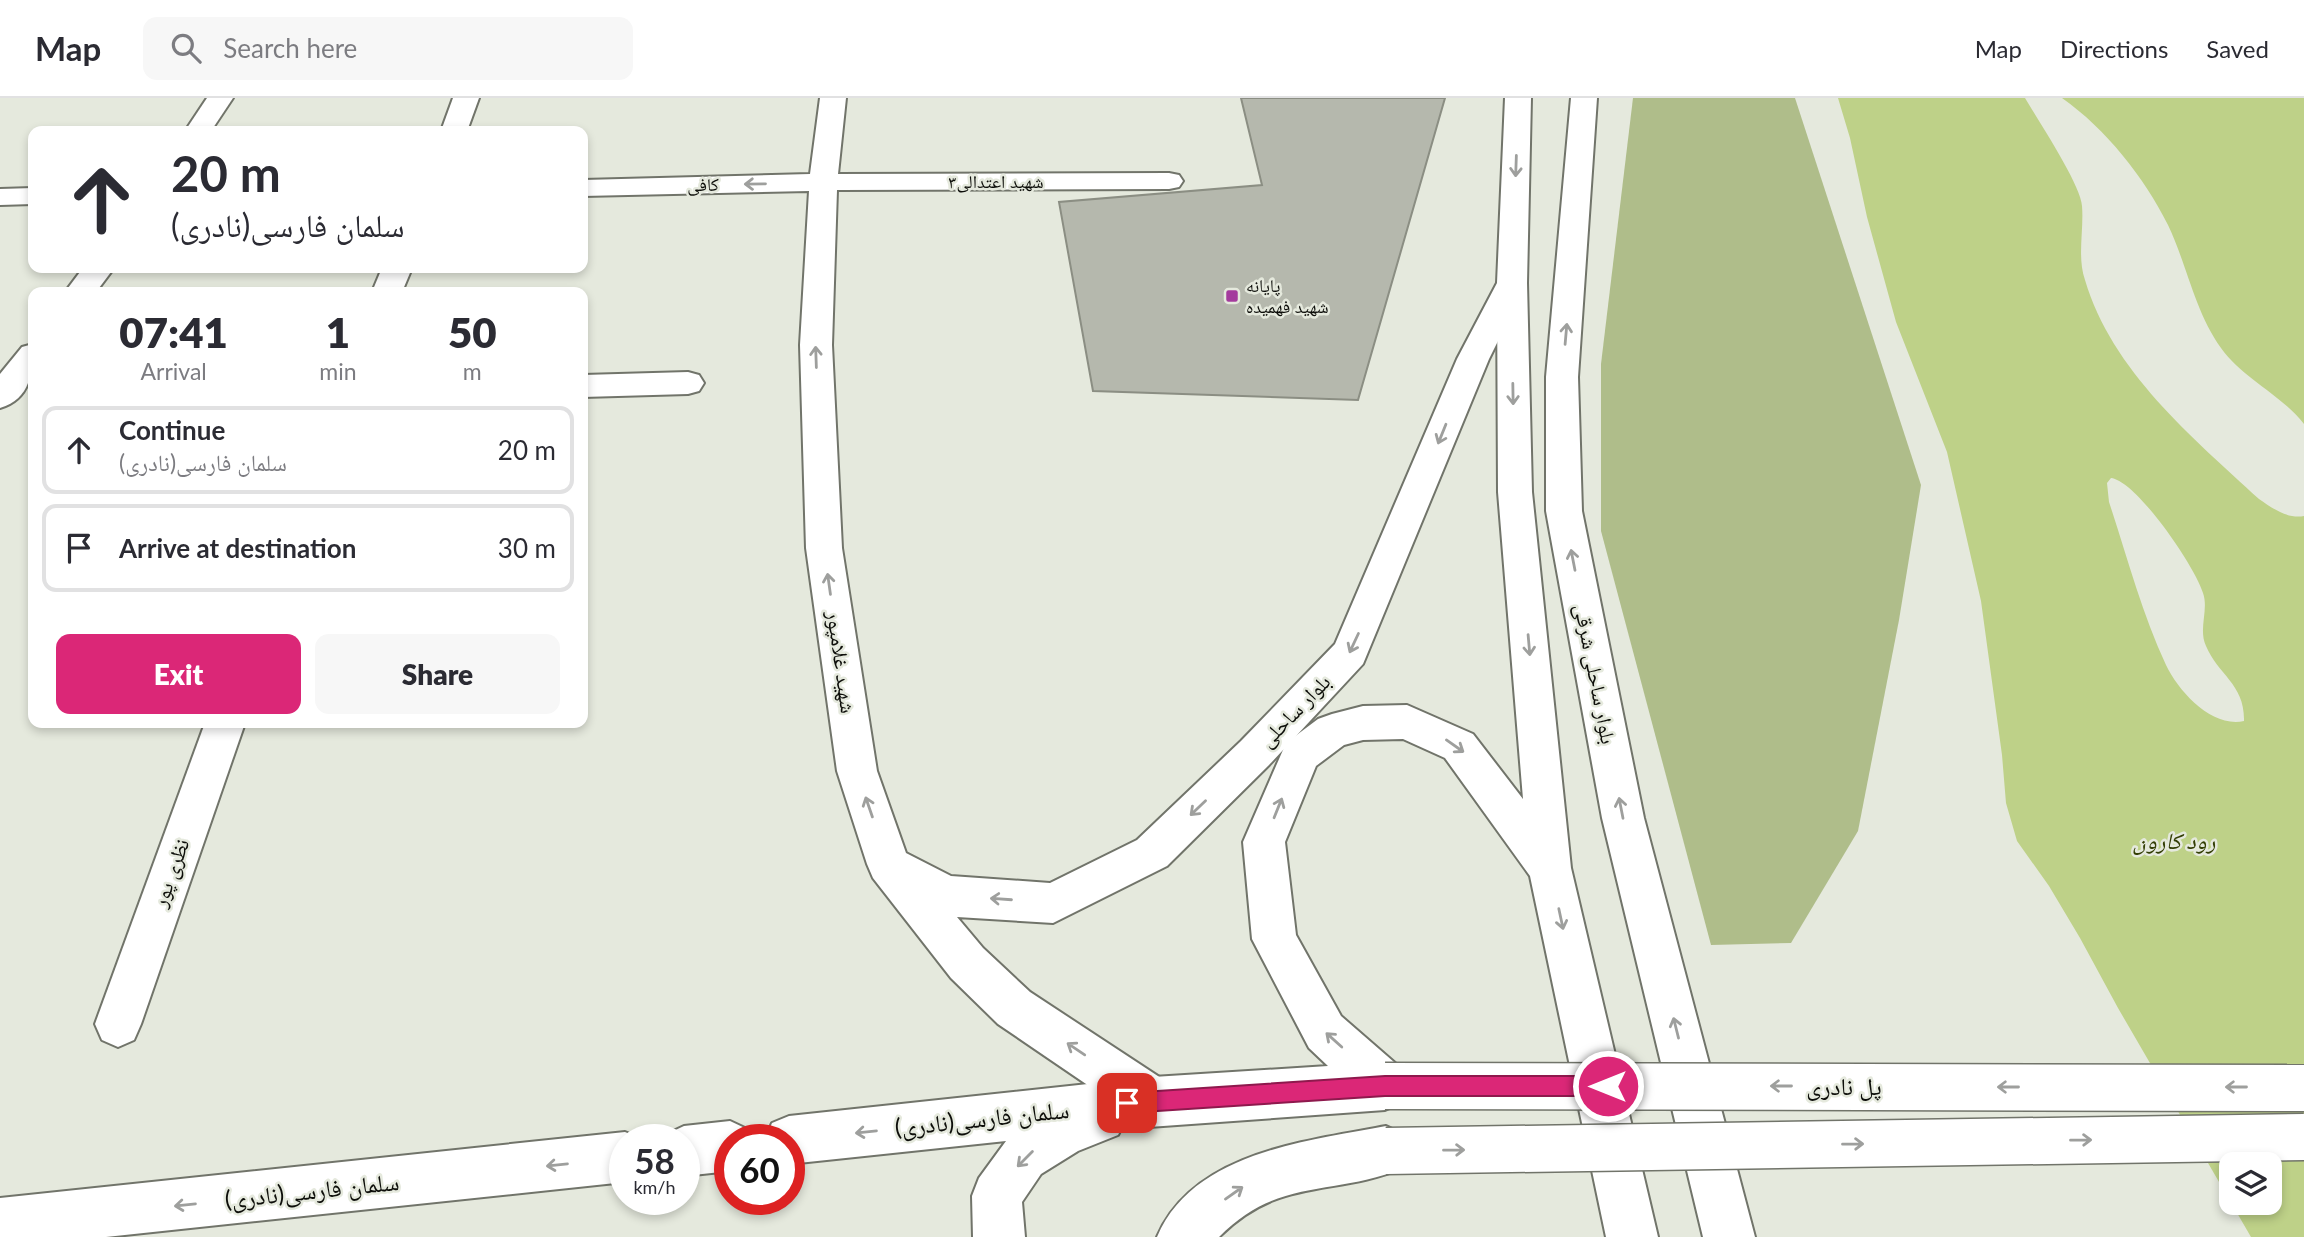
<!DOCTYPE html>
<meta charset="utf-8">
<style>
:root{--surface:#fff;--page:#f7f7f7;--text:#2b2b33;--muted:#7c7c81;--line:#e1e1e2;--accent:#db2777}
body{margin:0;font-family:Lato,"Noto Naskh Arabic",sans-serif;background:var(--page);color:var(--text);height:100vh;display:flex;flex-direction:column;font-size:26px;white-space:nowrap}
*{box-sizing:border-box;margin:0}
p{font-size:23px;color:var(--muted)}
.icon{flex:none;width:38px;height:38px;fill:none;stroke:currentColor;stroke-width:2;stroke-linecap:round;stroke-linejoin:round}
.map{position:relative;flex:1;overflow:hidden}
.details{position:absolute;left:28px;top:189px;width:560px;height:441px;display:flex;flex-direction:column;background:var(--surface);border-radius:14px;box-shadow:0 4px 10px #0003}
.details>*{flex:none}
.banner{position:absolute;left:28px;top:28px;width:560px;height:147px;border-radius:14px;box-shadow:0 4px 10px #0003;background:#fff;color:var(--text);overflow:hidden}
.buttons{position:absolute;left:2219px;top:1054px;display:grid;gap:14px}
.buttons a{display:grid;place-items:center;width:63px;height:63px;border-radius:14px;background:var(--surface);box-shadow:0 4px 10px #0003;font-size:35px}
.speed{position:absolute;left:609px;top:1026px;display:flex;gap:14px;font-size:35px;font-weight:700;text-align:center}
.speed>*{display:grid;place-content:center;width:91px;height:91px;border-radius:50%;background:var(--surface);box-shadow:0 4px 10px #0003;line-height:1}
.speed small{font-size:18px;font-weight:400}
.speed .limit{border:10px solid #d22;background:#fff;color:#111}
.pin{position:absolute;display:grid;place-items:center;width:60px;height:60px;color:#fff;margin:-30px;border-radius:14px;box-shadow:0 4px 10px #0006}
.me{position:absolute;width:77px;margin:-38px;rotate:270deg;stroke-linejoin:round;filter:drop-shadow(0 0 5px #0008)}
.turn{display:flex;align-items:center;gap:24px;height:147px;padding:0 28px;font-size:32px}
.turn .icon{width:91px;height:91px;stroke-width:2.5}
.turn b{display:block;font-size:49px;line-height:60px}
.eta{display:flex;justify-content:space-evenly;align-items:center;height:119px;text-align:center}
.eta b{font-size:42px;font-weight:800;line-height:49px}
.primary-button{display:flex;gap:14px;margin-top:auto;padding:14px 28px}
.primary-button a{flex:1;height:80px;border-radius:14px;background:var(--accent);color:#fff;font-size:28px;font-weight:800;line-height:80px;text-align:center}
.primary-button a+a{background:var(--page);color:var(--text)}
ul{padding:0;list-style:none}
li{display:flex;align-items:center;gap:21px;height:88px;margin:0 14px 10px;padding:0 14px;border:4px solid var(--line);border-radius:14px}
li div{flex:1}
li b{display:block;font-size:26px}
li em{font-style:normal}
header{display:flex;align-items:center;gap:42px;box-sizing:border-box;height:98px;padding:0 35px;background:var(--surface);border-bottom:2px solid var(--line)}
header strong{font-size:33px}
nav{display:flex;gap:38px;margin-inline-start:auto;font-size:24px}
.search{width:490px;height:63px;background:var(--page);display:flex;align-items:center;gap:18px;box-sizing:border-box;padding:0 24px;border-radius:14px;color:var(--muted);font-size:26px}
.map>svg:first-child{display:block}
</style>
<header>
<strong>Map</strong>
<div class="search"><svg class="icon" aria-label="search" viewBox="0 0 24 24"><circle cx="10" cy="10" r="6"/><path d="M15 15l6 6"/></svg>Search here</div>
<nav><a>Map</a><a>Directions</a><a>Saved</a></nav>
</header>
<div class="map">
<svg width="2304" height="1139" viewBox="0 0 2304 1139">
<rect width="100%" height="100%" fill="#e5e9dd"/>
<path fill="#afbd8a" d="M1633,0H1795L1921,387L1899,522L1858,733L1791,845L1711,847L1601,433V266Z"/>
<g fill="#bed188" fill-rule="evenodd">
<path d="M1838,0H2025C2038,22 2081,87 2082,108C2084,132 2077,159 2085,182C2112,273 2192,339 2259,401C2272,410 2287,421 2304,418V1139H2251L2118,910L2080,840L2049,788L2017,743L2006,705L2002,657L1981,503L1947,354L1896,224L1867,119L1850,40ZM2111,380C2137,383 2196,470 2203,495C2209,512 2198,531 2206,548C2218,577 2245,586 2244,623C2212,630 2179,594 2166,567C2142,516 2127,458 2109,404L2107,385ZM2231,1066H2270V1104H2231Z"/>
<path d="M2062,0H2304V326C2282,297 2243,281 2221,250C2195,214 2187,167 2168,127C2144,79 2106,31 2062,0Z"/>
</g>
<path fill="#b5b8ad" stroke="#8b8e83" stroke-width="2" d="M1241,0H1445L1358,302L1093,293L1059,104L1262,87Z"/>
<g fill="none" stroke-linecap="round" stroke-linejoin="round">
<defs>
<g id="minor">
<path d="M207,0H233L211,33H185Z"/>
<path d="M453,0H479L467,33H441Z"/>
<path d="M820,0H846L838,76L1169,75L1179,77L1183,83L1179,89L1169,91L837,92L832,247L842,450L877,673L906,755L951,778L1050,785L1137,742L1241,643L1335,546L1457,261L1497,185L1501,178L1512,176L1523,178L1527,185L1489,261L1363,566L1269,667L1167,768L1053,825L957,819L983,850L1030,894L1170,986L1177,1003L1170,1020L1153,1027L1136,1020L998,926L951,880L873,780L867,766L837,673L806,450L800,247L809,93L583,98V82L810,76Z"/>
<path d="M33,90V106L0,107V91Z"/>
<path d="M83,170H114L96,194H65Z"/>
<path d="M382,170H412L402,194H372Z"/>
<path d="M33,246C33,273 31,301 0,310V276L22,249Z"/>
<path d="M688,274L699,277L704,285L699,293L688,296L583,299V277Z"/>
<path d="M205,625H245L141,926L134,942L118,949L102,942L95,926Z"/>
</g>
<g id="major">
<path d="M1505,0H1531L1527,185L1532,394L1571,770L1658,1139H1606L1530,778L1445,660L1403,641L1363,642L1344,647L1316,668L1285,744L1296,837L1341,918L1402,971L1409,988L1402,1005L1385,1012L1121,1031L1118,1037L1078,1053L1041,1076L1022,1104L1025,1139H973L972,1098L979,1080L1006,1043L789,1066V1041H765L772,1025L789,1018L1153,979L1328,968L1309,950L1252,841L1243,744L1286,645L1318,621L1332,616L1363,608L1407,607L1473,636L1523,701L1498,394L1497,185Z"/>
<path d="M1571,0H1597L1578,279L1582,413L1644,720L1755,1139H1703L1602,720L1546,413V279Z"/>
<path d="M730,1023L747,1031L752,1041H730V1073L684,1078V1041H664L667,1036L684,1028Z"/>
<path d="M1386,1028L1403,1036L1411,1053L1403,1070C1334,1099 1279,1078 1219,1139H1157C1193,1054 1307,1043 1386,1028Z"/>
<path d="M625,1034L642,1041H625V1084L106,1139H0V1100Z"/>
</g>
</defs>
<use href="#minor" stroke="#71746a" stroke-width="4"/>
<use href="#major" stroke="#71746a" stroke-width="4"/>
<use href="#minor" fill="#fff" fill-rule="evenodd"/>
<use href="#major" fill="#fff" fill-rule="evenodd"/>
<defs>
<g id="major-bridge">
<path d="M1385,988L2304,990"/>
<path d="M1386,1053L2304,1039"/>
</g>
</defs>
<use href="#major-bridge" stroke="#71746a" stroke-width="49" stroke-linecap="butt"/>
<use href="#major-bridge" stroke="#fff" stroke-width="46"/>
</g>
<defs><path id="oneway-shaft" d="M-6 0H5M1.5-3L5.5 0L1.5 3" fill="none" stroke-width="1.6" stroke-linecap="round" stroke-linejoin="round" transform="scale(1.75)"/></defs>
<g stroke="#9e9f9d">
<use href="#oneway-shaft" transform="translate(1516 68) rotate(92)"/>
<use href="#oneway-shaft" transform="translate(755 86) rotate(179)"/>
<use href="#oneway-shaft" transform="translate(1566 236) rotate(-85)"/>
<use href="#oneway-shaft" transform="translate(816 259) rotate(-92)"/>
<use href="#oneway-shaft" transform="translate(1513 296) rotate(89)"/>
<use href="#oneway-shaft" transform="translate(1442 336) rotate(112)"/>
<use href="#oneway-shaft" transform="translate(1573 462) rotate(-101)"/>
<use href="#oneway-shaft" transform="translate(829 486) rotate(-98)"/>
<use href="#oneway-shaft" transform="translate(1354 545) rotate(115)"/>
<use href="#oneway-shaft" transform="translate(1529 547) rotate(85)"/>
<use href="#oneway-shaft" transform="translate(1455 648) rotate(35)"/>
<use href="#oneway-shaft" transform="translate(869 709) rotate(-109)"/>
<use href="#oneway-shaft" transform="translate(1198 710) rotate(136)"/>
<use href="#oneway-shaft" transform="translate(1278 710) rotate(-68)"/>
<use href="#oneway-shaft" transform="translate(1621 710) rotate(-101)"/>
<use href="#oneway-shaft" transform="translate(1001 801) rotate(-176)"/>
<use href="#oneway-shaft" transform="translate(1561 821) rotate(78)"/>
<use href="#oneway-shaft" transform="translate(1676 930) rotate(-104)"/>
<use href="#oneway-shaft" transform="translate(1334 942) rotate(-138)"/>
<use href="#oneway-shaft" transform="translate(1076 951) rotate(-146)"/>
<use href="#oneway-shaft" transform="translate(1781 988) rotate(-180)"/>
<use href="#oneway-shaft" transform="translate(2008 989) rotate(-180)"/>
<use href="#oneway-shaft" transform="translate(2236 989) rotate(-180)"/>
<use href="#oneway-shaft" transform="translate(866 1034) rotate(174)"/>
<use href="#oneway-shaft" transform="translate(2081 1042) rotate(-1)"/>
<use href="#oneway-shaft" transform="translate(1853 1046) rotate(-1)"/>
<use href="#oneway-shaft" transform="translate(1454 1052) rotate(-1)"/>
<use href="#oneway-shaft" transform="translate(1025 1061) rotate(135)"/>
<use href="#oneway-shaft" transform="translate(557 1067) rotate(174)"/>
<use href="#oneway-shaft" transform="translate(1234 1095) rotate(-35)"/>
<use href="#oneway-shaft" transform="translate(185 1107) rotate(174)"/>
</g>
<path fill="#db2777" stroke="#8e194d" stroke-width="2" d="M1385,978H1608L1615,981L1618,988L1615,995L1608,998H1385L1127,1015L1120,1012L1117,1005L1120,998L1127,995Z"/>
<rect fill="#a43b9d" stroke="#e5e9dd" stroke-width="2.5" x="1225" y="191" width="14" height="14" rx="3.5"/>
<g text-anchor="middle" stroke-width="5" stroke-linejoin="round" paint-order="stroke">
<g font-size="18" fill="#0d0e0a" stroke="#e5e9dd">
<text x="996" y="90">شهید اعتدالی۳</text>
<text transform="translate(703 87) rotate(-1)" y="6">کافی</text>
</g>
<g font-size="18" fill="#0d0e0a" stroke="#e5e9dd" text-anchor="start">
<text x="1246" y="194">پایانه<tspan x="1246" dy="21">شهید فهمیده</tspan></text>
</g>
<g font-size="21" fill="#0d0e0a" stroke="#e5e9dd">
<text transform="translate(841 564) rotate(82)" y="7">شهید غلامپور</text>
<text transform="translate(1595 576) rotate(79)" y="7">بلوار ساحلی شرقی</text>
<text transform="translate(1295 613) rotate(-46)" y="7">بلوار ساحلی</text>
<text transform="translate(171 775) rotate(-70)" y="7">نظری پور</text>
</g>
<g font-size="23" font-style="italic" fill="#333e05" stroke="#e5e9dd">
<text x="2174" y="751">رود کارون</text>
</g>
<g font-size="24" fill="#0d0e0a" stroke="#e5e9dd">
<text x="1844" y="997">پل نادری</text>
<text transform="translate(982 1021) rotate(-6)" y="8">سلمان فارسی(نادری)</text>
<text transform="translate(312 1093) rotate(-6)" y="8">سلمان فارسی(نادری)</text>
</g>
</g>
</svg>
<div class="buttons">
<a><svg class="icon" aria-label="layers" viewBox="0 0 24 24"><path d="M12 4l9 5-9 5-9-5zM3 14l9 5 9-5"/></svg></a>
</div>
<div class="speed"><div>58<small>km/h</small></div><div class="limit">60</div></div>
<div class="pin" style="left:1127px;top:1005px;background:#d93025"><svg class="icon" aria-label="arrive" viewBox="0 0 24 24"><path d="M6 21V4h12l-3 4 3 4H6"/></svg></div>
<svg class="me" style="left:1608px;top:988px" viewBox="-20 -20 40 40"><circle r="17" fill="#db2777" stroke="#fff" stroke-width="3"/><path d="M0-11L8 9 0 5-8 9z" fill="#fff"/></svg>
<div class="banner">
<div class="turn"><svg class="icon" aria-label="ahead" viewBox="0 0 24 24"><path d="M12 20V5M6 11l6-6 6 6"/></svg><div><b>20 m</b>سلمان فارسی(نادری)</div></div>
</div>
<section class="details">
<div class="eta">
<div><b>07:41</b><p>Arrival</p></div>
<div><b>1</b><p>min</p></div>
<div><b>50</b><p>m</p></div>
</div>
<ul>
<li><svg class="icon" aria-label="ahead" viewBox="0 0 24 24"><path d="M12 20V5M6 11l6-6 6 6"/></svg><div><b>Continue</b><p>سلمان فارسی(نادری)</p></div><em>20 m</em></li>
<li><svg class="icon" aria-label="arrive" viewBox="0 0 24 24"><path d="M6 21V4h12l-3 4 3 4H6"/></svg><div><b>Arrive at destination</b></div><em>30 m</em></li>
</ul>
<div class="primary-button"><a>Exit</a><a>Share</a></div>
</section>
</div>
